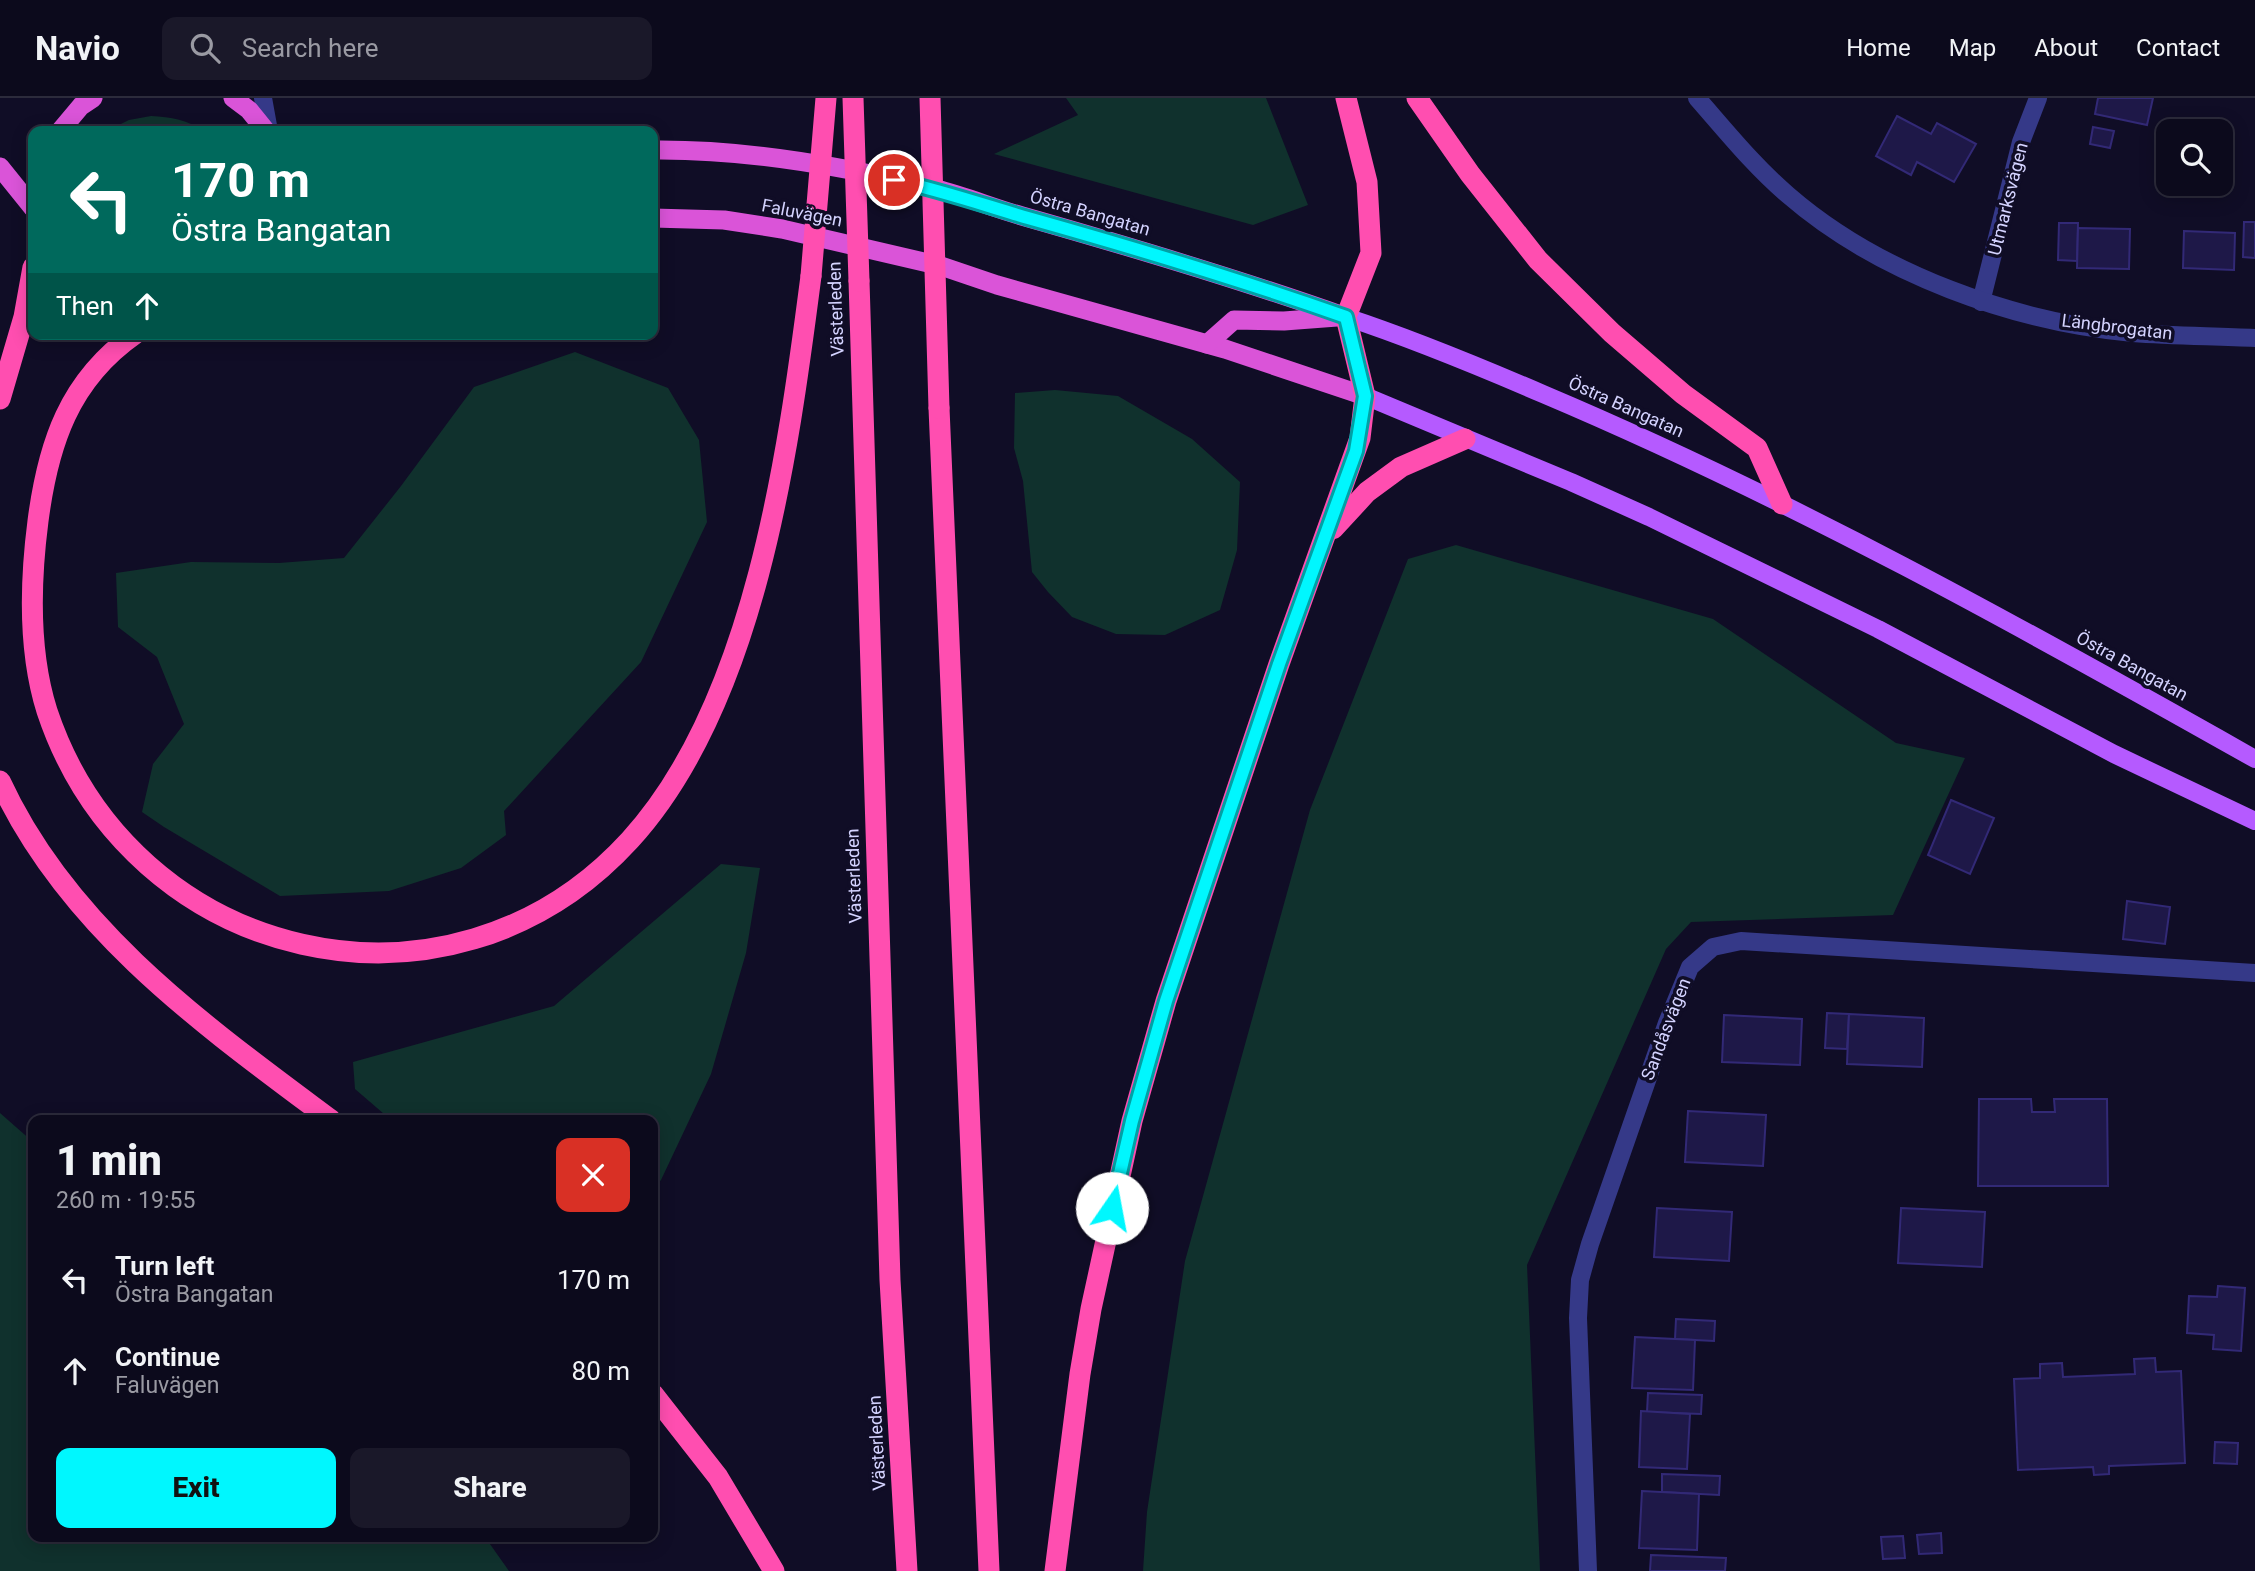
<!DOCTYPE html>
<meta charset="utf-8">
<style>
:root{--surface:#0c0a1c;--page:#1a1829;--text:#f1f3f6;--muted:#9a9aa3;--line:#2c2b3b;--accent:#00f7fe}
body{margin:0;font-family:Roboto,sans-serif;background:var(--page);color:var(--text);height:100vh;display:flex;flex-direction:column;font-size:26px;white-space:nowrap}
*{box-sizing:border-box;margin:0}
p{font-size:23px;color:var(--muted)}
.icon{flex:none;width:38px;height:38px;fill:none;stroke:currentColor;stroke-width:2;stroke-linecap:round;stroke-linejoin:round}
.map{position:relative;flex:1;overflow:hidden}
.panel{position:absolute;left:28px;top:1017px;width:630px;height:427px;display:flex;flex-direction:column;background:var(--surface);border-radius:14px;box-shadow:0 4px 18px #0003,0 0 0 2px var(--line)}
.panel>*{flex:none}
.top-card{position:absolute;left:28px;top:28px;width:630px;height:214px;border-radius:14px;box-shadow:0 4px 18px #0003,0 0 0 2px var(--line);background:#00695c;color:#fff;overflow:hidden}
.buttons{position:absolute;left:2156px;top:21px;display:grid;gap:14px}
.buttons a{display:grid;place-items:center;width:77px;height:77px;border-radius:14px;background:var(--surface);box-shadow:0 4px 18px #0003,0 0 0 2px var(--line);font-size:35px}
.pin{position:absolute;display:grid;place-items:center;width:60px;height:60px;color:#fff;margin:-30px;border:4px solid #fff;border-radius:50%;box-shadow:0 2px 7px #0007}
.me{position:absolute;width:77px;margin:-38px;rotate:12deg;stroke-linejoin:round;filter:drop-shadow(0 0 5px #0008)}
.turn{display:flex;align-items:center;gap:24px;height:147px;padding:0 28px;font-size:32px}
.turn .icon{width:91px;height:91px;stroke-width:2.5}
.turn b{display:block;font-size:49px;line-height:60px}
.then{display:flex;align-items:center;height:66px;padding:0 28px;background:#0003;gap:14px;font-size:26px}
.round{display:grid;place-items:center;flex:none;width:74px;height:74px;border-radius:14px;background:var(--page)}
.summary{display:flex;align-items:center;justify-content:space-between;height:119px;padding:0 28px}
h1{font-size:42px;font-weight:800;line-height:52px}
.action{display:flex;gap:14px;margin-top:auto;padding:14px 28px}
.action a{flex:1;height:80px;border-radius:14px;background:var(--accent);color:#111;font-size:28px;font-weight:800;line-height:80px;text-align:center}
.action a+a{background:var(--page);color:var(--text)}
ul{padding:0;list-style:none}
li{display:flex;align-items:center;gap:21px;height:91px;padding:0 28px}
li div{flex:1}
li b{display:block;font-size:26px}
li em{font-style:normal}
header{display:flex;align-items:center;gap:42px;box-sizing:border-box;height:98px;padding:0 35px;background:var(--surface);border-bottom:2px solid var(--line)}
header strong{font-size:33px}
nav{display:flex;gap:38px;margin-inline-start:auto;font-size:24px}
.search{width:490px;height:63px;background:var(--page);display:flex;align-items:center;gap:18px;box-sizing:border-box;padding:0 24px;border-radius:14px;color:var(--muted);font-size:26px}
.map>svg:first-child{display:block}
</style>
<header>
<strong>Navio</strong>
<div class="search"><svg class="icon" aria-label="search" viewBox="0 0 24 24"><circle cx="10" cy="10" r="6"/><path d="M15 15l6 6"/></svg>Search here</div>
<nav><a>Home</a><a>Map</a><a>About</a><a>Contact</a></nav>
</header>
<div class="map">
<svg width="2255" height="1473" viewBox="0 0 2255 1473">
<rect width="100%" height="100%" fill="#100d26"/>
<g fill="#10312d">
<path d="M1066,0H1266L1308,107L1253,127L994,56L1078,17Z"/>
<path d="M151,18C171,19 188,22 204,33H107L129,22Z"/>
<path d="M575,254L668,290L699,342L707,424L641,564L504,713L506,737L461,770L389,793L280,798L164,729L142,714L153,666L184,626L157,559L118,529L116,475L191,464L279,465L344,460L401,388L474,289Z"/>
<path d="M1055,292L1118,298L1192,341L1240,384L1237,452L1220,512L1165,537L1116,536L1072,519L1048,494L1032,474L1023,383L1014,350L1015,295Z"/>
<path d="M1456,447L1713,521L1896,645L1965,660L1893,817L1691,824L1666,851L1527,1167L1540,1473H1143L1147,1414L1185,1163L1310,712L1408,461Z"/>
<path d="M721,766L760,770L746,855L711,976L661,1082L653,1091V1022H391L355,991L353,964L554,908Z"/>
<path d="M0,1015L33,1044V1438L485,1439L509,1473H0Z"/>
</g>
<g fill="#1e1848" stroke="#322976" stroke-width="2">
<path d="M2098,0H2153L2147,27L2095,16Z"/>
<path d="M1897,18L1931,36L1937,25L1976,46L1954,84L1917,64L1911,77L1876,58Z"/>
<path d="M2093,29L2114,33L2110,50L2090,46Z"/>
<path d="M2244,124H2255V160L2243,159Z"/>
<path d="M2059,125H2078L2077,163L2058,162Z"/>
<path d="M2078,130L2130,131L2129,171L2077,170Z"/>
<path d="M2184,133L2235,135L2234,172L2183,170Z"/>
<path d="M1951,702L1994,720L1970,776L1928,757Z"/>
<path d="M2127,803L2170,809L2165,846L2123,841Z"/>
<path d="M1827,915L1849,916L1847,951L1825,950Z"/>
<path d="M1849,916L1924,920L1922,969L1847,966Z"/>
<path d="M1724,917L1802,921L1800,967L1722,964Z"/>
<path d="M1979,1001H2031L2032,1014H2055L2054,1001H2107L2108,1088H1978Z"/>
<path d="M1688,1013L1766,1017L1763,1068L1685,1064Z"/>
<path d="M1657,1110L1732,1114L1729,1163L1654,1159Z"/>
<path d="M1901,1110L1985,1114L1982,1169L1898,1165Z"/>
<path d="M2218,1188L2245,1190L2241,1253L2213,1251L2214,1237L2187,1235L2189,1198L2217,1199Z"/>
<path d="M1676,1221L1715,1223L1714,1243L1675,1241Z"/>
<path d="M1635,1239L1695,1242L1693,1292L1632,1290Z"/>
<path d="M2155,1260L2156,1274L2181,1273L2185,1365L2109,1368V1376L2094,1377L2093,1369L2018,1372L2014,1281L2040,1280V1266L2062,1265L2063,1279L2135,1276L2134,1261Z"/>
<path d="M1648,1295L1702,1297L1701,1316L1647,1314Z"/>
<path d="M1641,1313L1690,1316L1687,1371L1639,1369Z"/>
<path d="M2215,1344L2238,1345L2237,1366L2214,1365Z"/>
<path d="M1662,1376L1720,1378L1719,1397L1662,1394Z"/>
<path d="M1642,1393L1699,1396L1697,1452L1639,1450Z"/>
<path d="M1941,1435L1942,1455L1919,1456L1917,1437Z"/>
<path d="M1903,1438L1905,1460L1883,1461L1881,1439Z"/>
<path d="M1651,1457L1726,1460L1725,1473H1650Z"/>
</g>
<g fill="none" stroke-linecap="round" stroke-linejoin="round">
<g stroke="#353988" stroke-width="18">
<path d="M263,0L269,33"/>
<path d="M1981,204L2021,44L2038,0"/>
<path d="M1588,1473L1578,1220L1580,1182L1590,1146L1667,925L1690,869L1713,849L1741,843L2255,875"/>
</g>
<path stroke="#353988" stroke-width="18" d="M1697,0C1726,33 1754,68 1788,97C1879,176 2014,224 2133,235C2173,238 2215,238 2255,240"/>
<g stroke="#b55aff" stroke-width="18">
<path d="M1346,219C1413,241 1478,268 1543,296C1789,400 2023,530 2255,661"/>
<path d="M1365,298L1571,384L1649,419L1878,531L2114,656L2255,723"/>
</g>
<g stroke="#da54d8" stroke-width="19">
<path d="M233,0L249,12L266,33"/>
<path d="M60,33L81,8L93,0"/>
<path d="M653,52C748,51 844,68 936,91C965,98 993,110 1022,118C1131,149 1239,181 1346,219"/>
<path d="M0,69L33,110"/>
<path d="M653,120L724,122L782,131L941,168L997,187L1225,251L1365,298"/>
<path d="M1207,246L1234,222L1284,223L1337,219"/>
</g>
<g stroke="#ff4eb0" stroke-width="21">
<path d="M1417,0L1470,76L1538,162L1612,235L1683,296L1757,350L1782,406"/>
<path d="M859,183L890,1182L907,1473"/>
<path d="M135,236C69,282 48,346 38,423C30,485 28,553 47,613C131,865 449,940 630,742C755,605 788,356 811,178"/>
<path d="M0,301L24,219L33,169"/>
<path d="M939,310L989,1473"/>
<path d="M1333,431L1367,394L1401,369L1465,341"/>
<path d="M0,683C68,831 205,928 331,1022"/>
<path d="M653,1296L718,1379L774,1473"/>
<path d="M1055,1473L1080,1276L1091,1211L1132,1023L1166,903L1279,566L1360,340L1365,298L1346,219L1371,155L1367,84L1346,0"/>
</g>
<g stroke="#ff4eb0" stroke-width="21">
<path d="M853,0L859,183"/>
<path d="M930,0L939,310"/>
<path d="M811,178L826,0"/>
</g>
</g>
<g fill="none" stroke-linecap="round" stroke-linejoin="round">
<defs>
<path id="route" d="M894,82C940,92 984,107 1028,120C1135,150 1241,182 1346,219L1365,298L1356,353L1279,566L1166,903L1132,1023L1112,1110"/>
</defs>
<use href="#route" stroke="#00a1a5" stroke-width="18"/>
<use href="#route" stroke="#00f7fe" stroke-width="12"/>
</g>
<g text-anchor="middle" stroke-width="7" stroke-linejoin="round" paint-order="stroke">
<g font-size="18" fill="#d4d3ff" stroke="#100d26">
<text transform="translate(2008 101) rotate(-76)" y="6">Utmarksvägen</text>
<text transform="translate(802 115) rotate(11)" y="6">Faluvägen</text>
<text transform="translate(1090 115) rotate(16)" y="6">Östra Bangatan</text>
<text transform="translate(836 211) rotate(-92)" y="6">Västerleden</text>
<text transform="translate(2117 229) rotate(7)" y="6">Längbrogatan</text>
<text transform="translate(1626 309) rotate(24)" y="6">Östra Bangatan</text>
<text transform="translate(2132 568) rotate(29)" y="6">Östra Bangatan</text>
<text transform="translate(854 778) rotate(-92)" y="6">Västerleden</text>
<text transform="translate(1666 931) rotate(-69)" y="6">Sandåsvägen</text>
<text transform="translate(877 1345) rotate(-93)" y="6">Västerleden</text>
</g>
</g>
</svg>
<div class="buttons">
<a><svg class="icon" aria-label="search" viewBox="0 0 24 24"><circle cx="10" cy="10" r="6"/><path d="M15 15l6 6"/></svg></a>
</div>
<div class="pin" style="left:894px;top:82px;background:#d93025"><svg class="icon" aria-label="arrive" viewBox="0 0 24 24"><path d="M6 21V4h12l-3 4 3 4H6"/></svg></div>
<svg class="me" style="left:1112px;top:1110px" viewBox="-20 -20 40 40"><circle r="19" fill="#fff"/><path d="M0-13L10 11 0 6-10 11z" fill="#00f7fe"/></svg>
<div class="top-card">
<div class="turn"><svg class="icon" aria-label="left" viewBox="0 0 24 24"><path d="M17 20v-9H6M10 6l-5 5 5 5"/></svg><div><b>170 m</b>Östra Bangatan</div></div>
<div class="then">Then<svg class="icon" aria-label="ahead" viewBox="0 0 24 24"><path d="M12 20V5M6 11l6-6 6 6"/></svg></div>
</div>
<section class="panel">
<div class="summary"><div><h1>1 min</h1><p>260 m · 19:55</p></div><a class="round" style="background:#d93025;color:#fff"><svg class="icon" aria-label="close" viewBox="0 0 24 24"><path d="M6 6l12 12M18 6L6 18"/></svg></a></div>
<ul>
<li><svg class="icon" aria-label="left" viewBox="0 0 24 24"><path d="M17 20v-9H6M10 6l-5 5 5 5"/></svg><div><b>Turn left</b><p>Östra Bangatan</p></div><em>170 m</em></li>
<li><svg class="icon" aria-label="ahead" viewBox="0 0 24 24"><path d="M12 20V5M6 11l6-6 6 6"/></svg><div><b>Continue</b><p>Faluvägen</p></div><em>80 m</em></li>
</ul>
<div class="action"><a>Exit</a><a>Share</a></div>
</section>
</div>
